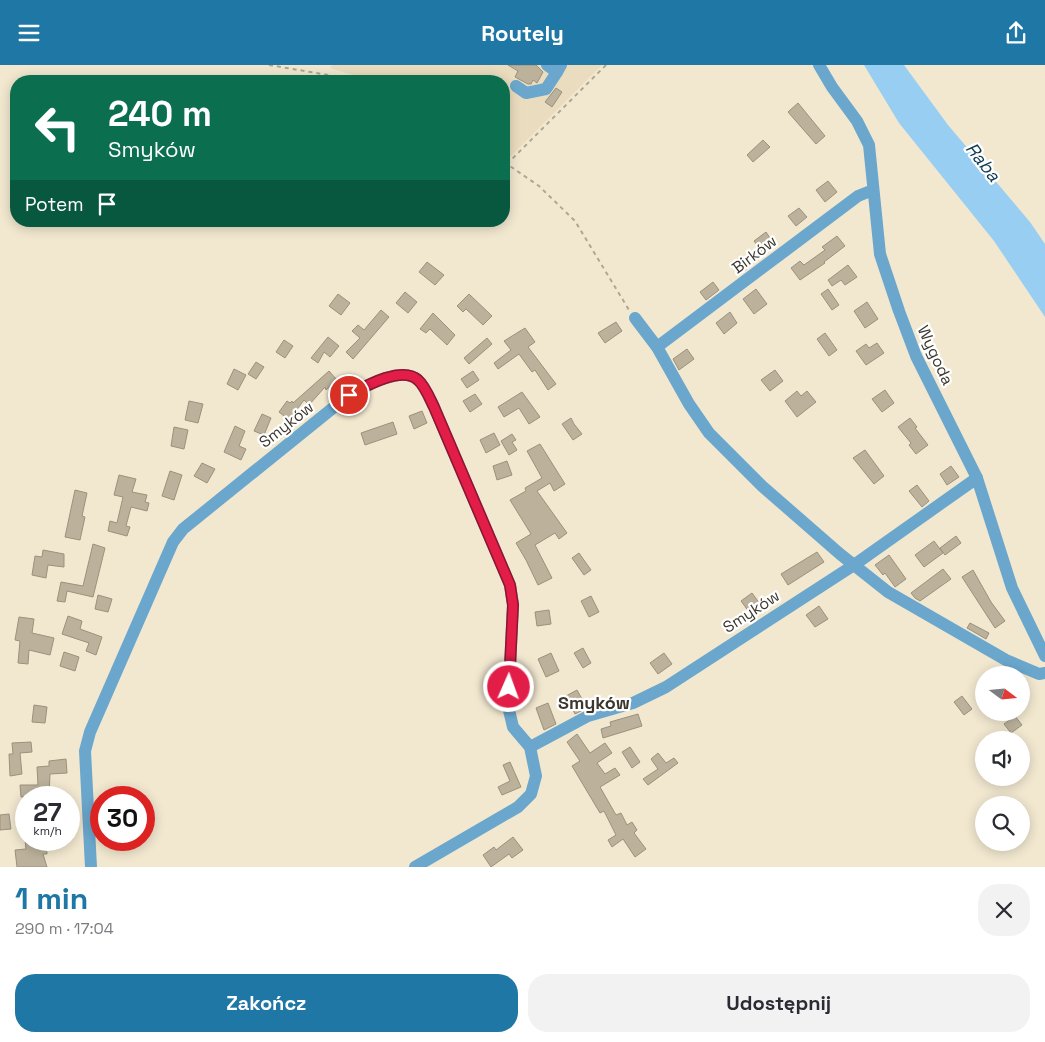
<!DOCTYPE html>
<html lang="pl">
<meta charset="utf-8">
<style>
:root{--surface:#fff;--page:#f2f2f3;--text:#2b2b33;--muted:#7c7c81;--accent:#1f77a6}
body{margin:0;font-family:"Space Grotesk",sans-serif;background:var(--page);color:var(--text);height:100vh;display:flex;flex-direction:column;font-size:19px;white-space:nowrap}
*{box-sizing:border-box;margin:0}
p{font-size:16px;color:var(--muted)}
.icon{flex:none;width:28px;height:28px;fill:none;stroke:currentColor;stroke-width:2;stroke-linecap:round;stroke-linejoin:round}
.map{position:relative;height:802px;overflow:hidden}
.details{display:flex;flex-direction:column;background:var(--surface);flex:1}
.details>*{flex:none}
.top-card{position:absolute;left:10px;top:10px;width:500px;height:152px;border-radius:20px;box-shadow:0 2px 12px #0003;background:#0b6e4f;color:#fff;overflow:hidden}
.needle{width:32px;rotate:106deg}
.controls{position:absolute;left:975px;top:601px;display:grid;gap:10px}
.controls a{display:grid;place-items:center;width:55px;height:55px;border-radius:50%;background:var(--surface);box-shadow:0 2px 12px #0003;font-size:25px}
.speed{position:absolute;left:15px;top:721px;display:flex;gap:10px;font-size:25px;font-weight:700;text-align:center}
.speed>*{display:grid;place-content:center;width:65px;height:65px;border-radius:50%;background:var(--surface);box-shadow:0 2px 12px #0003;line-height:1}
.speed small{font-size:12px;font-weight:400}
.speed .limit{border:8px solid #d22;background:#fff;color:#111}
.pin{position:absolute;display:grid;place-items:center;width:42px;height:42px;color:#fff;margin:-21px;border:2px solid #fff;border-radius:50%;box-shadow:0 1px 5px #0007}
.me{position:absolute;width:55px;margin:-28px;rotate:2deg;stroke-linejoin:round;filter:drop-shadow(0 0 4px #0008)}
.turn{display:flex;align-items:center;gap:18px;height:105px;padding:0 15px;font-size:22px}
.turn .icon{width:65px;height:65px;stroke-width:2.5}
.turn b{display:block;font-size:35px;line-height:42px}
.then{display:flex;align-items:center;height:48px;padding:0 15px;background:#0003;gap:10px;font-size:19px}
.round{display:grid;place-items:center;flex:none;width:52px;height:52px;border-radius:20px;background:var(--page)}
.overview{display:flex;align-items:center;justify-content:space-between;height:85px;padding:0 15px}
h1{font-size:30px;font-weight:700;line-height:38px;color:var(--accent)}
.primary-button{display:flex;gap:10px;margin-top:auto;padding:10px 15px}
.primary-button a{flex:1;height:58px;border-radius:20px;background:var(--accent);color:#fff;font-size:20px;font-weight:700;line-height:58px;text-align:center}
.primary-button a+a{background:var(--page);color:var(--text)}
header{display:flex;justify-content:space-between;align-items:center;height:65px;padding:0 15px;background:var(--accent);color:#fff;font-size:22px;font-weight:700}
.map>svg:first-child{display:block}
</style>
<header><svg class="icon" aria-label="menu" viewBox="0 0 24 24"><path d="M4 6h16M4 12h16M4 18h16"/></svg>Routely<svg class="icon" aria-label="share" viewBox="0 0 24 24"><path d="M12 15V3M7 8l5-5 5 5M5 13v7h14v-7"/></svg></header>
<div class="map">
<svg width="1045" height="802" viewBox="0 0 1045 802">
<rect width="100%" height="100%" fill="#f2e8d0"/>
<path fill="#eadcbe" d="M332,0H602L507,95L504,93V16H372L330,3Z"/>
<path fill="#98cef2" d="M864,0H904L948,60L1030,157L1045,179V252L994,176L899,58Z"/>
<g fill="#bcb29c" stroke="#9b917c">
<path d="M508,0H536L543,7L537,18L533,15L531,19H528L515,12L518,6Z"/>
<path d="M556,23L562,27L552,42L545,37Z"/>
<path d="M798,38L825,71L816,79L788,47Z"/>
<path d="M763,75L770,82L753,97L747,90Z"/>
<path d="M828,116L837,127L825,137L816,125Z"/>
<path d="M799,143L807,152L796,161L788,151Z"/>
<path d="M766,167L774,179L763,188L754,176Z"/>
<path d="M837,171L845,181L824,197L825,198L800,215L791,203L800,196L804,200L825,185L822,182Z"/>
<path d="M741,191L749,202L740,209L732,198Z"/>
<path d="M427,197L444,210L435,220L419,207Z"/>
<path d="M848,200L857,212L845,220L841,215L832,221L828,215Z"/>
<path d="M713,217L719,225L706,235L700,227Z"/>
<path d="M756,224L767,239L754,249L743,234Z"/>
<path d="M828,224L839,240L832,245L821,229Z"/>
<path d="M405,227L417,237L408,248L396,238Z"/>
<path d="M338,229L350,238L341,250L329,241Z"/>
<path d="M469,229L492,251L483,260L466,244L463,247L457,241Z"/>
<path d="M867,237L878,254L865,263L854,246Z"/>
<path d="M381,245L389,252L353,294L346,287L360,273L352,266L358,260L364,265Z"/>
<path d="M730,247L737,258L724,269L716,258Z"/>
<path d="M433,248L455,270L447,280L430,264L426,268L420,264Z"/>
<path d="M616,257L622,266L605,278L598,268Z"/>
<path d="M525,263L535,277L528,282L556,319L548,325L535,305L532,307L519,289L498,304L494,298L511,285L504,276Z"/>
<path d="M825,268L837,285L829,291L817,274Z"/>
<path d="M328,272L339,281L330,292L324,287L318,298L311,293Z"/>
<path d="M487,273L492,279L469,299L464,293Z"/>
<path d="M284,275L293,281L285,293L276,287Z"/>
<path d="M877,278L884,288L866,300L856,286L866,279L869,283Z"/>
<path d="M687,284L694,294L679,305L673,294Z"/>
<path d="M256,297L264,302L256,314L248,309Z"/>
<path d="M234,304L246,310L238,325L227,319Z"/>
<path d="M775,305L783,316L770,326L761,315Z"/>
<path d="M329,306L337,315L326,325L325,322L309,340L304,335L289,355L279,347L287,336L290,338L292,336L293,338Z"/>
<path d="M473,306L479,315L467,323L461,314Z"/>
<path d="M885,325L894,338L882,347L872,334Z"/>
<path d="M797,326L801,331L807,326L816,337L797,352L785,336Z"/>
<path d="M522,327L540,352L529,359L519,343L504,352L498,342Z"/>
<path d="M475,329L482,339L470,347L463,336Z"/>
<path d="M189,336L203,339L198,358L185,355Z"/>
<path d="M422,346L427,358L414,364L409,351Z"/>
<path d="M262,349L271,353L264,370L254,366Z"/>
<path d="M571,353L574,359L582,369L573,375L562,359Z"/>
<path d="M910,353L917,362L915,363L928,380L916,389L909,380L911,378L898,362Z"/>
<path d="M393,357L397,369L365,380L361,368Z"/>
<path d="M235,361L245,366L239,381L246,384L241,395L224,387Z"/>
<path d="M174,362L188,365L184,384L171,381Z"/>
<path d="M494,368L500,380L486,388L480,375Z"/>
<path d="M512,369L516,375L512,377L517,385L509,390L501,376Z"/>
<path d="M540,379L565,419L554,426L550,418L537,426L567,468L559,474L555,468L535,480L552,513L538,520L526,495L516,478L531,469L510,435L526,426L525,423L542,413L527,386Z"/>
<path d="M865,385L884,411L874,419L853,393Z"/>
<path d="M507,396L512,410L497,415L493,401Z"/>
<path d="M202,398L215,404L207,418L194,411Z"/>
<path d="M951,401L959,412L947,420L940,409Z"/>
<path d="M170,406L182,410L174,435L162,431Z"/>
<path d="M119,410L136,414L132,427L147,430L145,437L149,438L147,446L131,442L126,461L130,462L127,471L108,466L110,456L117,458L123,432L114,430Z"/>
<path d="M917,420L929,436L922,442L909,426Z"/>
<path d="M75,425L87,428L82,451L85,452L80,475L65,472Z"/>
<path d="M956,471L961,478L945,490L940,483Z"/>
<path d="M934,476L943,488L924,502L915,490Z"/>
<path d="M93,479L105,483L93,532L67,526L65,537L57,536L61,517L83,521Z"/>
<path d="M43,485L64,489V502L48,500L46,513L32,510L35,491L42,492Z"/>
<path d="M817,487L824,497L788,520L781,509Z"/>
<path d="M579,488L591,505L584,510L572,493Z"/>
<path d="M889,490L906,514L895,522L885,508L883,510L875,500Z"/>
<path d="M943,504L951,514L920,536L915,533L911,528Z"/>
<path d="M973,505L991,537L1005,556L995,563L962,512Z"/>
<path d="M752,528L760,539L749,547L741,536Z"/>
<path d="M98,530L112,534L108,547L95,544Z"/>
<path d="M591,531L599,547L589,552L581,536Z"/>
<path d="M819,541L828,554L815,562L806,550Z"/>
<path d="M549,545L551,559L537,561L535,547Z"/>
<path d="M68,551L82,556L80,564L102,572L96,590L86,586L89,578L62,569Z"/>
<path d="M19,552L34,554L32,568L54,573L50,590L29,585L28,599L18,598L20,576L15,575Z"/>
<path d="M970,558L989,568L986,574L967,563Z"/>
<path d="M583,583L591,598L583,603L574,588Z"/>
<path d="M64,587L79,592L75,606L60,601Z"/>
<path d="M551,588L559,606L546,612L538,594Z"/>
<path d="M664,588L672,599L658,609L650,598Z"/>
<path d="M577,625L587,643L575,649L566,631Z"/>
<path d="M962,631L972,644L964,650L954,637Z"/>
<path d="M548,638L556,659L544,665L536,643Z"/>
<path d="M34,640L47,642L45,658L32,657Z"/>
<path d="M638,649L642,661L603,673L601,664L611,661L610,657Z"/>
<path d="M1015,651L1022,660L1011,668L1004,659Z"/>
<path d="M577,669L590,688L605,678L612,688L597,698L605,709L615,703L620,710L600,722L616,750L621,748L627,760L632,757L637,765L634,768L646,784L635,792L623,774L612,782L608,775L616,770L604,746L600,748L572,701L580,696L567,677Z"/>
<path d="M31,677L32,687L20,688L22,709L10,711L9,689H13L12,678Z"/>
<path d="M630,682L640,697L632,703L622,687Z"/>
<path d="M658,688L666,698L674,693L678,698L648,720L643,714L658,704L651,694Z"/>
<path d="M66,694L67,708L50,709L49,732H21L20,720H38L37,702L49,701V696Z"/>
<path d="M510,697L521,722L502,730L498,722L510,716L503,700Z"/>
<path d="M9,749L11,764L0,765V750Z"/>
<path d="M513,772L523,785L512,793L509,789L491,802L483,790L494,782L496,785Z"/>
<path d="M25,775H46L47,789H43L47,802H17L15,785L26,784Z"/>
</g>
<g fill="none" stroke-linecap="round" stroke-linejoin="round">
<g stroke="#afa795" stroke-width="2" stroke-dasharray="4 4" stroke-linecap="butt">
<path d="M269,0L328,10L354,16"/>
<path d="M504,97L539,121L575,156L629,245"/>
<path d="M507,99L606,0"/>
</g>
<g stroke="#6ba7cd" stroke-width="12">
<path d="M547,0L557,7L561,0"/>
<path d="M819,0L832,22L857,56L869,80L880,189L899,246L916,291L977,413L1012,523L1045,591"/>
<path d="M516,21L526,28L546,24L557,7"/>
<path d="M635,253L657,282L689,339L709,368L762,421L840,489L888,527L1006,595L1039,609L1045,608"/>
<path d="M657,282L858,131L873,125"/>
<path d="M530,682L588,651L633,638L666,622L854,500L977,413"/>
<path d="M91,802L85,686L90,667L173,477L183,464L349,330C364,322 402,300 418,315C425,321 430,334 434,342L510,520L513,540L508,641L513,662L530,682L536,711L531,729L518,742L415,802"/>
</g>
</g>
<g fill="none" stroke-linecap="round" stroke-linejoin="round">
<defs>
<path id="route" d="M349,330C364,322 402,300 418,315C425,321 430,334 434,342L510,520L513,540L509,622"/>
</defs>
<use href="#route" stroke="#92132f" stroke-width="12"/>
<use href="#route" stroke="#e11d48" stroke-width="9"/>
</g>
<g text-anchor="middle" stroke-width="4.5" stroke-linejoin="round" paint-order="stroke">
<g font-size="16" fill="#3c372e" stroke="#fff">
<text transform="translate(754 189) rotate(-37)" y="6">Birków</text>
<text transform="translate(936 290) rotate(65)" y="6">Wygoda</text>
<text transform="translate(286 359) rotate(-38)" y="6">Smyków</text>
<text transform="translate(751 546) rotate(-33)" y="6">Smyków</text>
</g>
<g font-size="18" font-style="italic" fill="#0c3850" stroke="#fff">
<text transform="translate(983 97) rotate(52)" y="6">Raba</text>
</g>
<g font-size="18" font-weight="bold" fill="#3c372e" stroke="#fff">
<text x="594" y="644">Smyków</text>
</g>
</g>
</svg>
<div class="controls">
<a><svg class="needle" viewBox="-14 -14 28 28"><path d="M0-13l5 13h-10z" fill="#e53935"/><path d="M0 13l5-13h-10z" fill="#7c7c81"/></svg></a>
<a><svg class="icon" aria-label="sound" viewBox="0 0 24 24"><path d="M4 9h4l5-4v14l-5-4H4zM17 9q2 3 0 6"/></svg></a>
<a><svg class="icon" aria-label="search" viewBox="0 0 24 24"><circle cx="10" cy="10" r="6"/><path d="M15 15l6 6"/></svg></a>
</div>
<div class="speed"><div>27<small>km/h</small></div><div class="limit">30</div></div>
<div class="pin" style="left:349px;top:330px;background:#d93025"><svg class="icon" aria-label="arrive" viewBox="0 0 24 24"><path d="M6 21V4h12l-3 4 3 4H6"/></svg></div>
<svg class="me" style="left:509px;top:622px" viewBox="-20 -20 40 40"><circle r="17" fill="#e11d48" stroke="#fff" stroke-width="3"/><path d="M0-11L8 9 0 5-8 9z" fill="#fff"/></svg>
<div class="top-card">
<div class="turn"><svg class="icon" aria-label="left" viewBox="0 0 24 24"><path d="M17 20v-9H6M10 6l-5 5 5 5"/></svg><div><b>240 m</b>Smyków</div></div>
<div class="then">Potem<svg class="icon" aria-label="arrive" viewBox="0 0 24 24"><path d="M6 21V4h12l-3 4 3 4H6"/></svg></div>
</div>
</div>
<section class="details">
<div class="overview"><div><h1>1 min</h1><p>290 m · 17:04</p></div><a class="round"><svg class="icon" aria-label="close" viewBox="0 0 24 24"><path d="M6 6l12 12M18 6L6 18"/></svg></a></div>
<div class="primary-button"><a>Zakończ</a><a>Udostępnij</a></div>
</section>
